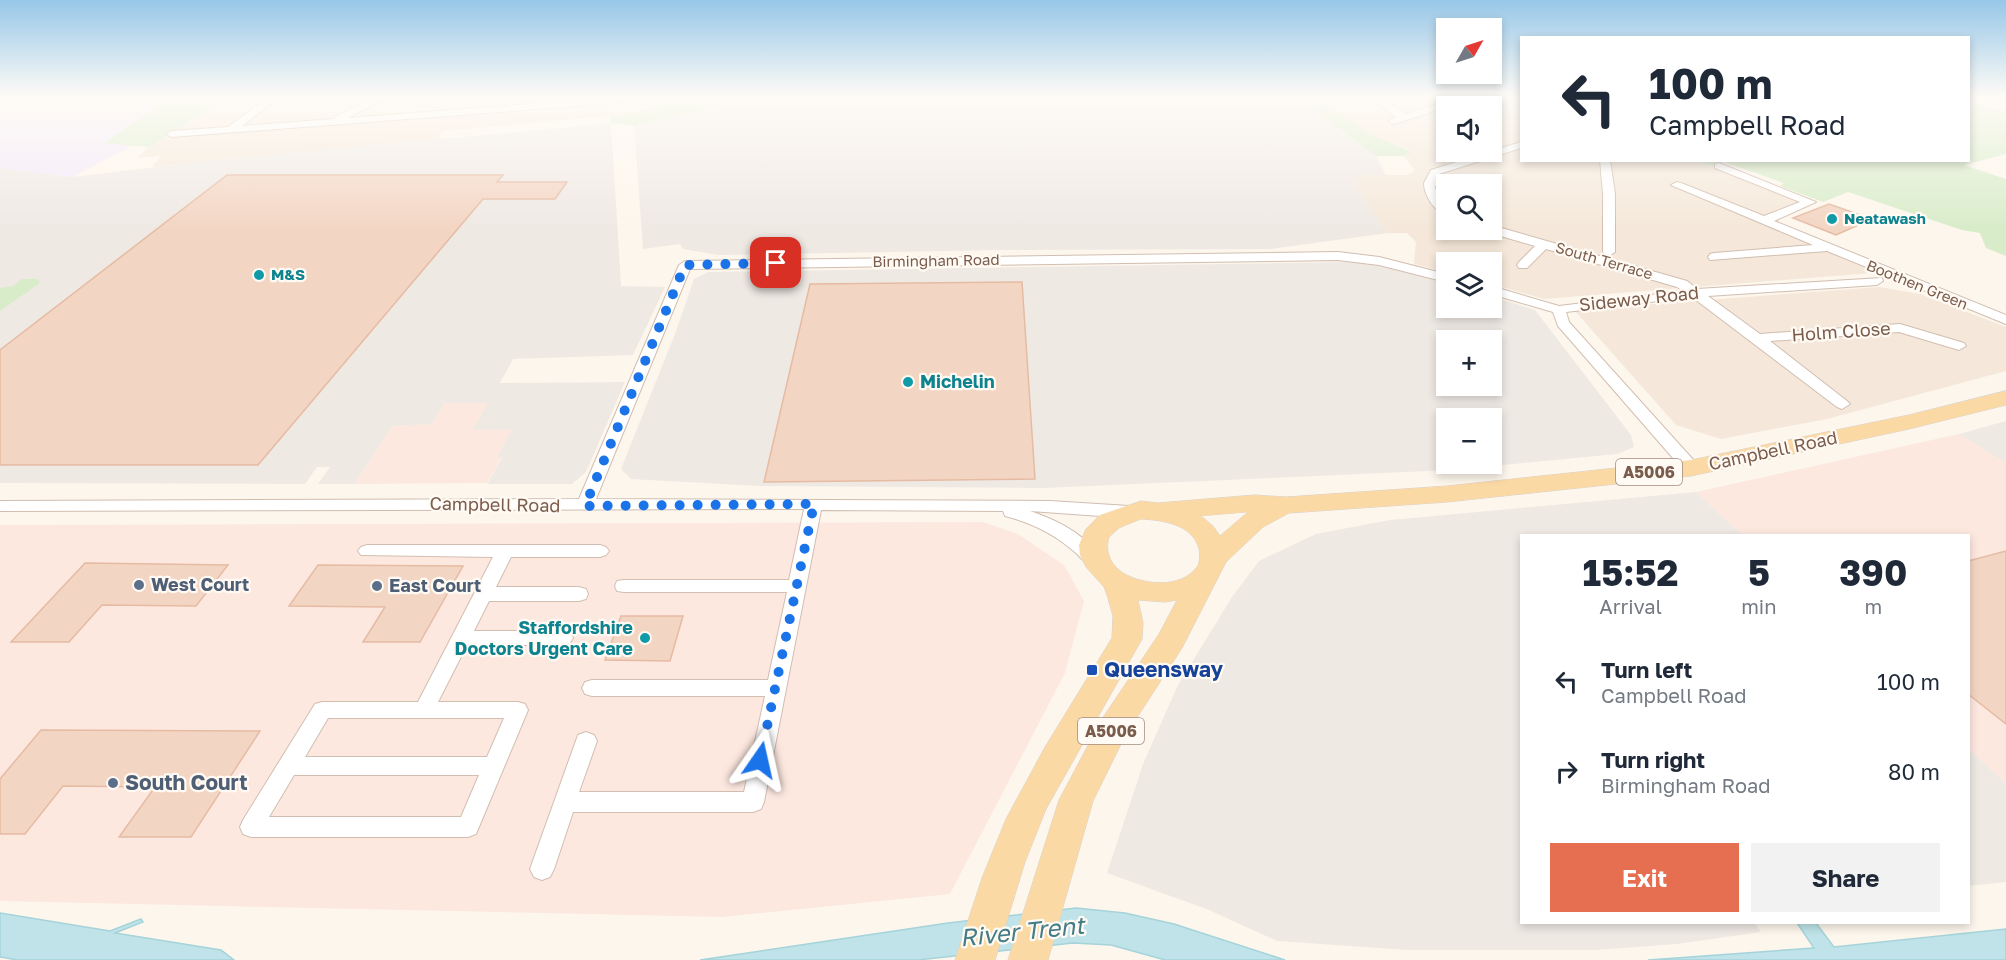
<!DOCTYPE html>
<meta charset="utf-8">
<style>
:root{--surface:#fff;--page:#f2f2f3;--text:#1f2937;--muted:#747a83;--accent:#e76f51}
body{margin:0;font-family:"Golos Text",sans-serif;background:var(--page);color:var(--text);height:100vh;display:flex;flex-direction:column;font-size:22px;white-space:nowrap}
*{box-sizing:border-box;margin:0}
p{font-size:20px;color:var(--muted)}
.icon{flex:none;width:33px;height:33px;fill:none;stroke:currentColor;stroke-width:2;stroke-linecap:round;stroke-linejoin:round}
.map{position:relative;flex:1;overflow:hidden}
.details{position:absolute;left:1520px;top:534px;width:450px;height:390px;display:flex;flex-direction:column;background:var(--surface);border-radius:0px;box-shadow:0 3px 9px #0003}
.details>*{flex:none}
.hud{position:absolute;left:1520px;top:36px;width:450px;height:126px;border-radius:0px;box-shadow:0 3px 9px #0003;background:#fff;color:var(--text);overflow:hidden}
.needle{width:39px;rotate:51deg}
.fabs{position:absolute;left:1436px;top:18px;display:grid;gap:12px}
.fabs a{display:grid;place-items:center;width:66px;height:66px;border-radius:0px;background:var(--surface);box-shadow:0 3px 9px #0003;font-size:30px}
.pin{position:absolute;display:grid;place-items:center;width:51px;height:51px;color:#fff;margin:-26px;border-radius:12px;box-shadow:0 3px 9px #0006}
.me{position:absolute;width:66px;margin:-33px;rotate:11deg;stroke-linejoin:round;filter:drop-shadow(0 0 4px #0008)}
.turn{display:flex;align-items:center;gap:21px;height:126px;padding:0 30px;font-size:27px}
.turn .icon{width:78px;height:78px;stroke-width:2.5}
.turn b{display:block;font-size:42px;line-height:51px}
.eta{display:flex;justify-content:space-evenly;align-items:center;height:102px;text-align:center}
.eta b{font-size:36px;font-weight:700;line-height:42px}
.button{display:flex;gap:12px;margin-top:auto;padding:12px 30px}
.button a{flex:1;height:69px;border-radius:0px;background:var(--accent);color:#fff;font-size:24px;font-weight:700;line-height:69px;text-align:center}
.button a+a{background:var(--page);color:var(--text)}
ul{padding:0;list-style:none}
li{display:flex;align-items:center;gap:18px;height:90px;padding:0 30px}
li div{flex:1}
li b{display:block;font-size:22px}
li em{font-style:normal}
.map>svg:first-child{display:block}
</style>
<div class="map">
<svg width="2006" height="960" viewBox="0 0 2006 960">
<rect width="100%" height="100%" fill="#fdf6ec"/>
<g fill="#f5e8da" fill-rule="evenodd">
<path d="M229,96H701L609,116L442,131L438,139L152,167L161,156L137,158L159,138Z"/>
<path d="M1316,96H1521V160L1698,161L1801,202L1758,220L1885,272L1544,299L1491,284V262H1446V272L1414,264L1416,242L1407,233H1388L1354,184L1363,175H1407L1415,170L1403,156L1412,151L1367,133ZM1446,106H1491V152H1446ZM1446,184H1491V230H1446Z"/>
<path d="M1879,287L1920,294L2006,327V371L1827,419L1721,439L1676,425L1574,310Z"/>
</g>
<g fill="#fde8e0">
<path d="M445,403H489L473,430H512L498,457H502L487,483L355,484L392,426L432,424Z"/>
<path d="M1959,434L2006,463V784L1968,748V536L1742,535L1696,492Z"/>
<path d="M983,522L1018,534L1064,565L1084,601L1065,673L950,894L722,917L0,901V525Z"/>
</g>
<g fill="#efe9e4" fill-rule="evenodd">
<path d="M809,96H1296L1376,156L1386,175H1363L1354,184L1388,233L1270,249L1002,250L719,255L683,249L680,244L643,249L634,126L731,104Z"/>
<path d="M611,123L621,286L665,287L633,355L513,359L500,383L625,382L586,472L572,484H487L502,458L497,457L512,430H473L488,403H445L432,424L392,426L355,484H318L330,467H317L305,484L0,483V168L72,177L226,159Z"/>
<path d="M1351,262L1379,266L1446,283V308H1491V296L1535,310L1631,435L1634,447L1617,454L1450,470L1044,488L759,486L631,479L621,469L675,334L694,279L708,272ZM1446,340H1491V386H1446ZM1446,418H1491V464H1446Z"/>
<path d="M2006,421V463L1959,434Z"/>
<path d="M1696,492L1742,535L1521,536V922H1754L1761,932L1677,944L1597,950H1408L1277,941L1209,910L1107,873L1143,764L1178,685L1232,597L1259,561L1316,534L1390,520Z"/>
<path d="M1968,748L2006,784V882L1968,886Z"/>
</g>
<path fill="#f3e8fa" d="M0,96H172L106,142L133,145L72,177L0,168Z"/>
<g fill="#d8ecc9">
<path d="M172,96H229L149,147L105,143Z"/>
<path d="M702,96H809L731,104L634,126L611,123L610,117Z"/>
<path d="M1296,96H1316L1367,133L1412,152L1403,156H1376Z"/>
<path d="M1968,101L2006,112V154L1964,165L2006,179V256L1986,248L1980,233L1962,230L1848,192L1823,202L1780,186L1784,183L1724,162L1715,167L1698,161L1968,160Z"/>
<path d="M22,279H37L40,283L0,311V288L13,286Z"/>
</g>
<g fill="#bfe3e8" stroke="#a5d3da" stroke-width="1.5">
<path d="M1076,908L1125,913L1174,924L1285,960H1165L1111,945L1073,943L918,960H700L948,923Z"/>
<path d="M0,913L110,931L141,919L143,922L115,933L221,950L234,960H18L0,957Z"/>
<path d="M1797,923H1816L1834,947L2006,929V960H1648L1814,948Z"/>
</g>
<g fill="#f3d5c3" stroke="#e6bba3" stroke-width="1.5">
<path d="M227,175H503L497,182H567L555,199H483L258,465H0V350Z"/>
<path d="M1829,204L1872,219L1836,235L1793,218Z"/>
<path d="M1022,282L1035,479L764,482L810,284Z"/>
<path d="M2006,551V724L1968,694V561Z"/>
<path d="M85,563L228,565L196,606L102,605L69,642H11Z"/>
<path d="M318,565L463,566L420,642H363L385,607L289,606Z"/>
<path d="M621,616H683L670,661L605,660Z"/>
<path d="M41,730L260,731L191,837H119L155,787L63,786L25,834H0V779Z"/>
</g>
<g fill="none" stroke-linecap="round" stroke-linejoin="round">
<defs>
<g id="minor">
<path d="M270,96H281L242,126L334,119L336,116L377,96H389L348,118L635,96L617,103L171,137L166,134L171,131L228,127Z"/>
<path d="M1368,96H1379L1405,114L1466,96H1481L1394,124L1389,121L1396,117Z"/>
<path d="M1521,142V148L1439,174L1435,188L1446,205V215C1434,211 1424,195 1424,183L1431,170Z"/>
<path d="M1600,160H1610L1615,194V252L1609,256L1603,252V194Z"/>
<path d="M1719,163L1816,202L1774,221L2006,315V324L1827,251L1710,260L1708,257L1710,254L1714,253L1813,245L1671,185L1677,182L1681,183L1764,216L1800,202L1715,168V164Z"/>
<path d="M1491,225L1687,281L1697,289L1882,278L1883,281L1877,285L1708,296L1760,334L1900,324L1964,343L1966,346L1959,350L1899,332L1770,341L1847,401L1850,404L1842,409L1837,407L1692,297L1566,312L1569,322L1697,464L1699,468L1691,473L1685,472L1558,326L1553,312L1491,294V286L1559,306L1683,291L1677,287L1546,249L1527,268H1519L1517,265L1519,262L1535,246L1487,232L1485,230H1491Z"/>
<path d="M1338,252L1379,257L1446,274V282L1379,265L1338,260L690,269L596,499L1050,501L1129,506L1135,508L1138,512L1135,516L1129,518L1030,511C1057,520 1087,535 1102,560L1099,564C1088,568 1084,561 1076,553C1055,534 1032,523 1005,516L1003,511L821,510L764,802L761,809L753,812H573L554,869L550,877L542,880L534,877L530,869L578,735L586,732L594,735L597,741L579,792H744L765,696H592L585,694L582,688L585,682L592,680H768L787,592H624L617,591L615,586L617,581L624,580H789L804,509L0,511V501L579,499L679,265L685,261Z"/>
<path d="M367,545H600L606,547L609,551L606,555L600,557H511L496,587H579L586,589L588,594L586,599L579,601H489L474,631H563L570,633L573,638L570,643L563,645H467L438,702H518L525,704L528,710L476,834L468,837H251L243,834L240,827L243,820L315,704L322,702H418L493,557L361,555L358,551L361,547ZM328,718H504L487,757H305ZM294,775H479L461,817H269Z"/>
</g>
<path id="primary" d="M2006,391V405L1909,429L1691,476L1447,502L1289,513L1263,527L1226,562L1182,648L1125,736L1093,801L1048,960H1008L1059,800L1102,719L1159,634L1177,600L1165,602L1138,600L1143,623L1142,639L1046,809L1025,862L995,960H955L982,878L1006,819L1045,747L1112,638L1113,616L1107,595L1104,587L1086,567L1080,555L1079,545L1086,529L1100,515L1141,501L1158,503L1254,495L1286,497L1447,486L1691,460L1909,415ZM1248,512L1220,536L1213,526L1201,516ZM1141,519C1162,520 1193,524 1199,549C1200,554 1200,563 1197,567C1181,589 1143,585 1123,573C1110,564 1105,552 1109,537L1119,528Z"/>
</defs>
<use href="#minor" stroke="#d1beb0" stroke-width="2"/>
<use href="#primary" stroke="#dad1cd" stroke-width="1"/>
<use href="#minor" fill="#fff" fill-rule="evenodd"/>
<use href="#primary" fill="#fbd9a5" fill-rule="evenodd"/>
</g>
<linearGradient id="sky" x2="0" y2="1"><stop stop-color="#97c7e8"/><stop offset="0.42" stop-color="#fefbf6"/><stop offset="1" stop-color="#fefbf6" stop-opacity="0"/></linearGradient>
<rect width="2006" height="230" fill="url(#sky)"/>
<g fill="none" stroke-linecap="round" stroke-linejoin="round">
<path stroke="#1a73e8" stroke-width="10" stroke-dasharray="0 18" d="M760,760L814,504L585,506L685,265L776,263"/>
</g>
<g fill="#0f9aa8" stroke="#fffaf3" stroke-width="2">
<circle cx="1832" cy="219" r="6"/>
<circle cx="259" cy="275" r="6"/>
<circle cx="908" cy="382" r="6"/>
<circle cx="645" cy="638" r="6"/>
</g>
<g fill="#5c6f8a" stroke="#fffaf3" stroke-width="2">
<circle cx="139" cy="585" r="6"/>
<circle cx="377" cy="586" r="6"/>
<circle cx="113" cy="783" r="6"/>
</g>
<rect fill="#1a4fb4" stroke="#fffaf3" stroke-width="2" x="1086" y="664" width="12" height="12" rx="3"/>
<g text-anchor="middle" stroke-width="4.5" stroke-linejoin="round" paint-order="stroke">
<g font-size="15" font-weight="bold" fill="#0d838f" stroke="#fffaf3" text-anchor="start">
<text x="1844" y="224">Neatawash</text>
<text x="271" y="280">M&amp;S</text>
</g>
<g font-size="15" fill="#7a5c4d" stroke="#fffaf3">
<text transform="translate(936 261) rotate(-1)" y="5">Birmingham Road</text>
<text transform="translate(1604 261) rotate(16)" y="5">South Terrace</text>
<text transform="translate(1917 285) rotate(22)" y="5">Boothen Green</text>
</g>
<g fill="#fffaf3" stroke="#a28b7f" stroke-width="1.5">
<rect x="1616" y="459" width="66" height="26" rx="4.5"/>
<rect x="1078" y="718" width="66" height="26" rx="4.5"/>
</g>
<g font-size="16" font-weight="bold" fill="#7a5c4d">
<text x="1649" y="478">A5006</text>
<text x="1111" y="737">A5006</text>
</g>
<g font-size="18" fill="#7a5c4d" stroke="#fffaf3">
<text transform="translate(1639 299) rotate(-6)" y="6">Sideway Road</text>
<text transform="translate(1841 332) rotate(-4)" y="6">Holm Close</text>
<text transform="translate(1773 451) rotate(-12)" y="6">Campbell Road</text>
<text transform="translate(495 505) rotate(1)" y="6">Campbell Road</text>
</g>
<g font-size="18" font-weight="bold" fill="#0d838f" stroke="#fffaf3" text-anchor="start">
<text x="920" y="388">Michelin</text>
<text x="633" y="634" text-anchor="end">Staffordshire<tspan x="633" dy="21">Doctors Urgent Care</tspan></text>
</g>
<g font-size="18" font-weight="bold" fill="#4e5e75" stroke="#fffaf3" text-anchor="start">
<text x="151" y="591">West Court</text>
<text x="389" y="592">East Court</text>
</g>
<g font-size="21" font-weight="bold" fill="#164399" stroke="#fffaf3" text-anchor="start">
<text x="1104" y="677">Queensway</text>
</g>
<g font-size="21" font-weight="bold" fill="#4e5e75" stroke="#fffaf3" text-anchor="start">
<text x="125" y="790">South Court</text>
</g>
<g font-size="24" font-style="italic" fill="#437c86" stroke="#fffaf3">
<text transform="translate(1022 932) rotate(-6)" y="8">River Trent</text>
</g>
</g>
</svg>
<div class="fabs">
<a><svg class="needle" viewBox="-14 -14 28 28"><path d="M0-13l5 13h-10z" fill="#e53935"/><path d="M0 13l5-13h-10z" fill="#747a83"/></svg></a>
<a><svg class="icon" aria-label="sound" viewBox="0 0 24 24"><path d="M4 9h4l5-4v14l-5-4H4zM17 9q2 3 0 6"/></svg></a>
<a><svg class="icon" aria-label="search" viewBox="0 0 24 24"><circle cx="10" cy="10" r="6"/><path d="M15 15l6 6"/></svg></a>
<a><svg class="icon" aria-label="layers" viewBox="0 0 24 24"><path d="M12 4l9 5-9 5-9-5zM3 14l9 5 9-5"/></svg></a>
<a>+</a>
<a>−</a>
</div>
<div class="pin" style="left:776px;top:263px;background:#d93025"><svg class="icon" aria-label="arrive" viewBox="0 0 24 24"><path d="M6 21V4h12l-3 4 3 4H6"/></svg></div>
<svg class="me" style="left:760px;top:760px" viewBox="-20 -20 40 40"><path d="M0-17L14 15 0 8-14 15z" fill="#1a73e8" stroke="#fff" stroke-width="4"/></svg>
<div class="hud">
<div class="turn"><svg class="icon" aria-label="left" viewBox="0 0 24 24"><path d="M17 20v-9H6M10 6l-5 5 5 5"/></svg><div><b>100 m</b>Campbell Road</div></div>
</div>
<section class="details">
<div class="eta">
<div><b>15:52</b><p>Arrival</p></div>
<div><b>5</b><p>min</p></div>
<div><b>390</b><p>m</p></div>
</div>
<ul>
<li><svg class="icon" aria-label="left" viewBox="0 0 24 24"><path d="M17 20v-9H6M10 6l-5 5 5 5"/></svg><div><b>Turn left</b><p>Campbell Road</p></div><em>100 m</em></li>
<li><svg class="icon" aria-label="right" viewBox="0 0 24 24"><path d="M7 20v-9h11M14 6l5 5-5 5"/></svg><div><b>Turn right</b><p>Birmingham Road</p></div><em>80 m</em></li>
</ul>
<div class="button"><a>Exit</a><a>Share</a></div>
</section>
</div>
